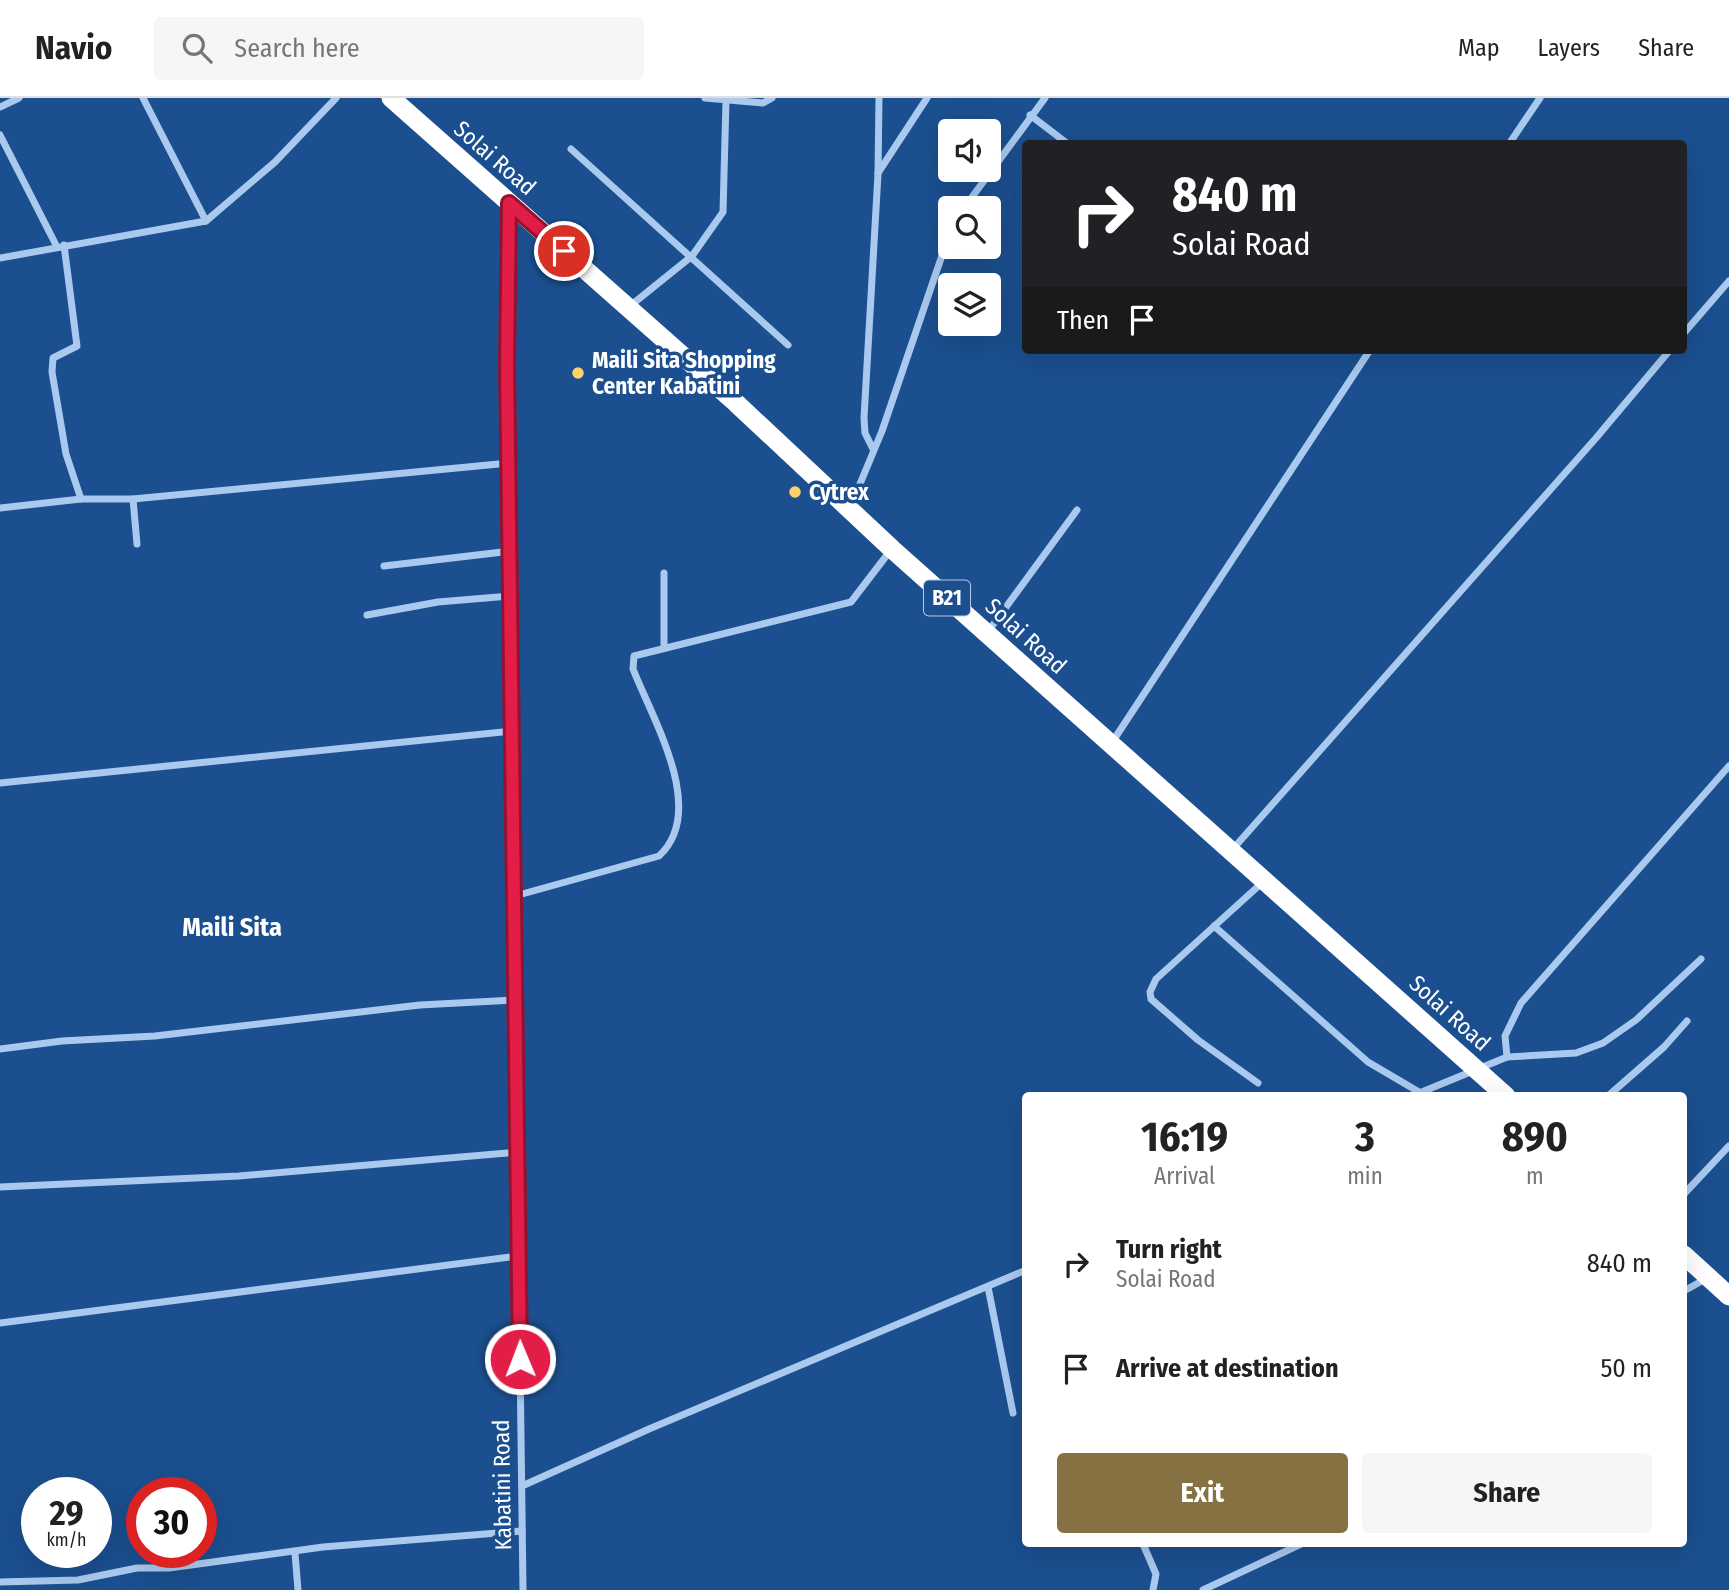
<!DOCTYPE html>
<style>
:root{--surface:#fff;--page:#f6f6f6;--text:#222;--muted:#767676;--line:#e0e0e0;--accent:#857141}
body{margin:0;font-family:"Fira Sans Condensed",sans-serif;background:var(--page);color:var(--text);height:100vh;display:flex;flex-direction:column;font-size:26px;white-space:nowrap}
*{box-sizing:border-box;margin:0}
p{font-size:23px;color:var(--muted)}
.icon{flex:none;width:38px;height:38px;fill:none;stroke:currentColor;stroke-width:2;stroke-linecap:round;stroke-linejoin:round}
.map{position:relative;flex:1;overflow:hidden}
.drawer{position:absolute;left:1022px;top:994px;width:665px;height:455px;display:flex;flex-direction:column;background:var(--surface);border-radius:7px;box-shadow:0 7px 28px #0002}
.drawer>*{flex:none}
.banner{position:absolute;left:1022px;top:42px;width:665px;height:214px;border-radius:7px;box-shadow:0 7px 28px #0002;background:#202124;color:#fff;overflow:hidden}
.buttons{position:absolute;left:938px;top:21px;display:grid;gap:14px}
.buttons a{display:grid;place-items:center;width:63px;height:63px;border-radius:7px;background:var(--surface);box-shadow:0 7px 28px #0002;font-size:35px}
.speed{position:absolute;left:21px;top:1379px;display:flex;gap:14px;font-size:35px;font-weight:700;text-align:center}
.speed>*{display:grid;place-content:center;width:91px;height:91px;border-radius:50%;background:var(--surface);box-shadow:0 7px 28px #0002;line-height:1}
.speed small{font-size:18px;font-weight:400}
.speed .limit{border:10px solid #d22;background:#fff;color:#111}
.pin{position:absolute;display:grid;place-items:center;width:60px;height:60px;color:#fff;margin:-30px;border:4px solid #fff;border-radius:50%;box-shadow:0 2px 7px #0007}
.me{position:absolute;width:77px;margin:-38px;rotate:359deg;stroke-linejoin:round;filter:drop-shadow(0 0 5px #0008)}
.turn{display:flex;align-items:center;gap:24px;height:147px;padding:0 35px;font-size:32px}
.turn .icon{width:91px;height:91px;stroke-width:2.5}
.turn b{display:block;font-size:49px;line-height:60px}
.then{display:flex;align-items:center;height:66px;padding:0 35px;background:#0003;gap:14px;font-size:26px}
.eta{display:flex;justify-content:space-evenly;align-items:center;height:119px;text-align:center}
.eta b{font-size:42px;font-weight:700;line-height:49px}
.primary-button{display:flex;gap:14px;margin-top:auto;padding:14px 35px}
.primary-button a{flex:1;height:80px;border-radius:7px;background:var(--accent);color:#fff;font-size:28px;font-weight:700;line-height:80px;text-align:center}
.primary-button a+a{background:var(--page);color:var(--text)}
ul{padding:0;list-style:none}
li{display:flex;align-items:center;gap:21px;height:105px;padding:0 35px}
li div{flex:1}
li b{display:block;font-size:26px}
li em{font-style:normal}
header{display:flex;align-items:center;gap:42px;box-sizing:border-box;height:98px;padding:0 35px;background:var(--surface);border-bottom:2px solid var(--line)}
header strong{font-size:33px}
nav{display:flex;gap:38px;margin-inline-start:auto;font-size:24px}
.search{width:490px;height:63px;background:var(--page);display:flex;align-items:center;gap:18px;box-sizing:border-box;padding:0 24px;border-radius:7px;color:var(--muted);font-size:26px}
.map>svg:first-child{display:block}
</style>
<header>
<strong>Navio</strong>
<div class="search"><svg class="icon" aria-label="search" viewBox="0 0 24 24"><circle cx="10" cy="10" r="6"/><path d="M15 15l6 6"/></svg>Search here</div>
<nav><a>Map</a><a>Layers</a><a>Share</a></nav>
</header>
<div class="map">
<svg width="1729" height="1492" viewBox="0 0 1729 1492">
<rect width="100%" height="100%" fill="#1b4f8f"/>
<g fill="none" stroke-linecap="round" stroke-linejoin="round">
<g stroke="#a9c9ee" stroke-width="7">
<path d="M143,0L206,123"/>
<path d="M705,0L763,5L772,0"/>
<path d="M0,9L19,0"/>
<path d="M1030,17L1068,46"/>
<path d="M0,37L57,149"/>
<path d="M1509,46L1540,0"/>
<path d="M571,51L788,247"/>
<path d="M878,75L927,0"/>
<path d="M509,109L507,268L523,1492"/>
<path d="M964,110L1045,0"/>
<path d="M64,147L77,248L53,260L52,274L66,356L81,401"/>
<path d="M0,160L206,123L275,64L336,0"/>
<path d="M630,208L692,158L723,114L726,3"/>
<path d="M1684,235L1729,183"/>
<path d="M873,351L865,335L864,320L878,76L879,0"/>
<path d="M133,401L137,446"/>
<path d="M0,410L81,401H133L509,365"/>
<path d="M850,410L882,333L950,134"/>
<path d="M384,468L511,453"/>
<path d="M664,475V549"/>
<path d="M367,517L438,504L511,498"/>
<path d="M987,535L1077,412"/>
<path d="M1111,646L1370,252"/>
<path d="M0,685L513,633"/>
<path d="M1232,752L1596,340L1670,252"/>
<path d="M515,798L659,758C708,713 653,622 633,571L634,558L851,504L890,453"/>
<path d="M1214,828L1368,964L1419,994"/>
<path d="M0,951L62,943L155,938L420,907L516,902"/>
<path d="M1507,959L1505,938L1521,905L1729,668"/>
<path d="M1258,985L1198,942L1151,901L1150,894L1156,881L1264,783"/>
<path d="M1412,998L1507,959L1576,955L1603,945L1636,922L1701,861"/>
<path d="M1608,998L1664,949L1687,923"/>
<path d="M0,1089L239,1078L518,1054"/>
<path d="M1684,1096L1729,1048"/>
<path d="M988,1189L1013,1315"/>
<path d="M1684,1193L1707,1180"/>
<path d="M0,1225L518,1158"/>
<path d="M522,1388L649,1331L1026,1172"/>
<path d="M1143,1446L1156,1476L1153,1492"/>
<path d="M295,1455L298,1492"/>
<path d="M0,1484L78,1482L137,1470H169L323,1449L522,1433"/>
<path d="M1203,1492L1301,1446"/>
</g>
<g stroke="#fff" stroke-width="19">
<path d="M391,0L736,305L892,451L1506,998"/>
<path d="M1684,1157L1729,1198"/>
</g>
</g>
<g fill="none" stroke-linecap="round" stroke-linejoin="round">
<defs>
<path id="route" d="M520,1261L507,268L509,105L564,153"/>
</defs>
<use href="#route" stroke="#92132f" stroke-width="18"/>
<use href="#route" stroke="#e11d48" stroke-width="12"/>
</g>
<g fill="#ffd166" stroke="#1b4f8f" stroke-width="2.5">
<circle cx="578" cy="275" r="7"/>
<circle cx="795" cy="394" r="7"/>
</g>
<g text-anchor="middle" stroke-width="7" stroke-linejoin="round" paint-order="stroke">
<rect fill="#1b4f8f" stroke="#bbcadd" stroke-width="2" x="924" y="482.5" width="46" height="35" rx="5"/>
<g font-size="21" font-weight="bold" fill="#fff">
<text x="947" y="507">B21</text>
</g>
<g font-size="23" fill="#fff" stroke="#1b4f8f">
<text transform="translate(495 60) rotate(41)" y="8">Solai Road</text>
<text transform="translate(1026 538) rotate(42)" y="8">Solai Road</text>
<text transform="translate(1450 915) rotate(42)" y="8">Solai Road</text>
<text transform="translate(502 1387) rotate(-91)" y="8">Kabatini Road</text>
</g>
<g font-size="23" font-weight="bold" fill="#fff" stroke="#1b4f8f" text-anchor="start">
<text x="592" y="270">Maili Sita Shopping<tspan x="592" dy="26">Center Kabatini</tspan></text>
<text x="809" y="402">Cytrex</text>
</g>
<g font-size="26" font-weight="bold" fill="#fff" stroke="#1b4f8f">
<text x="232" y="838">Maili Sita</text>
</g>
</g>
</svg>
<div class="buttons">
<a><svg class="icon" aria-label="sound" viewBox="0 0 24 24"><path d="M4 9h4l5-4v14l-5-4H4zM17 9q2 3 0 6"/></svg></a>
<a><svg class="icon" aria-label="search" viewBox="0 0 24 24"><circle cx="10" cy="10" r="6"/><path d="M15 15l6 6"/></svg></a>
<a><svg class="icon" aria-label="layers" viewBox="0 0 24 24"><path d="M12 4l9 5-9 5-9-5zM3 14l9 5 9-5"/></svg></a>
</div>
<div class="speed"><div>29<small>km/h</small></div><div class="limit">30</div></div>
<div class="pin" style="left:564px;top:153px;background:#d93025"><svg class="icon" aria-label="arrive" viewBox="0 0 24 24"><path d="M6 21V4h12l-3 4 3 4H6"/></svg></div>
<svg class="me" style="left:520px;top:1261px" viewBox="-20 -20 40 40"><circle r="17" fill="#e11d48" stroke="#fff" stroke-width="3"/><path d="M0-11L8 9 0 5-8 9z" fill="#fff"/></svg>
<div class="banner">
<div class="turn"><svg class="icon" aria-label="right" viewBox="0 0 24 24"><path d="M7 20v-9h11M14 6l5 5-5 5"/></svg><div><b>840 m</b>Solai Road</div></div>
<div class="then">Then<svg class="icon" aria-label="arrive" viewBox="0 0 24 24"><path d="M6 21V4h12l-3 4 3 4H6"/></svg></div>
</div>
<section class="drawer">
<div class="eta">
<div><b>16:19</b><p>Arrival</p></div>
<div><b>3</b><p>min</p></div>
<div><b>890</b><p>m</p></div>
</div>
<ul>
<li><svg class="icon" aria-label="right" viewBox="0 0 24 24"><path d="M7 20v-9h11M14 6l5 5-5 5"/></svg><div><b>Turn right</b><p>Solai Road</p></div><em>840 m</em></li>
<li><svg class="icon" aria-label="arrive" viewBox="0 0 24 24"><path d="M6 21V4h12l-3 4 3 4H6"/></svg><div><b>Arrive at destination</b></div><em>50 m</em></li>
</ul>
<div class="primary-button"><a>Exit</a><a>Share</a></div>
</section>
</div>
